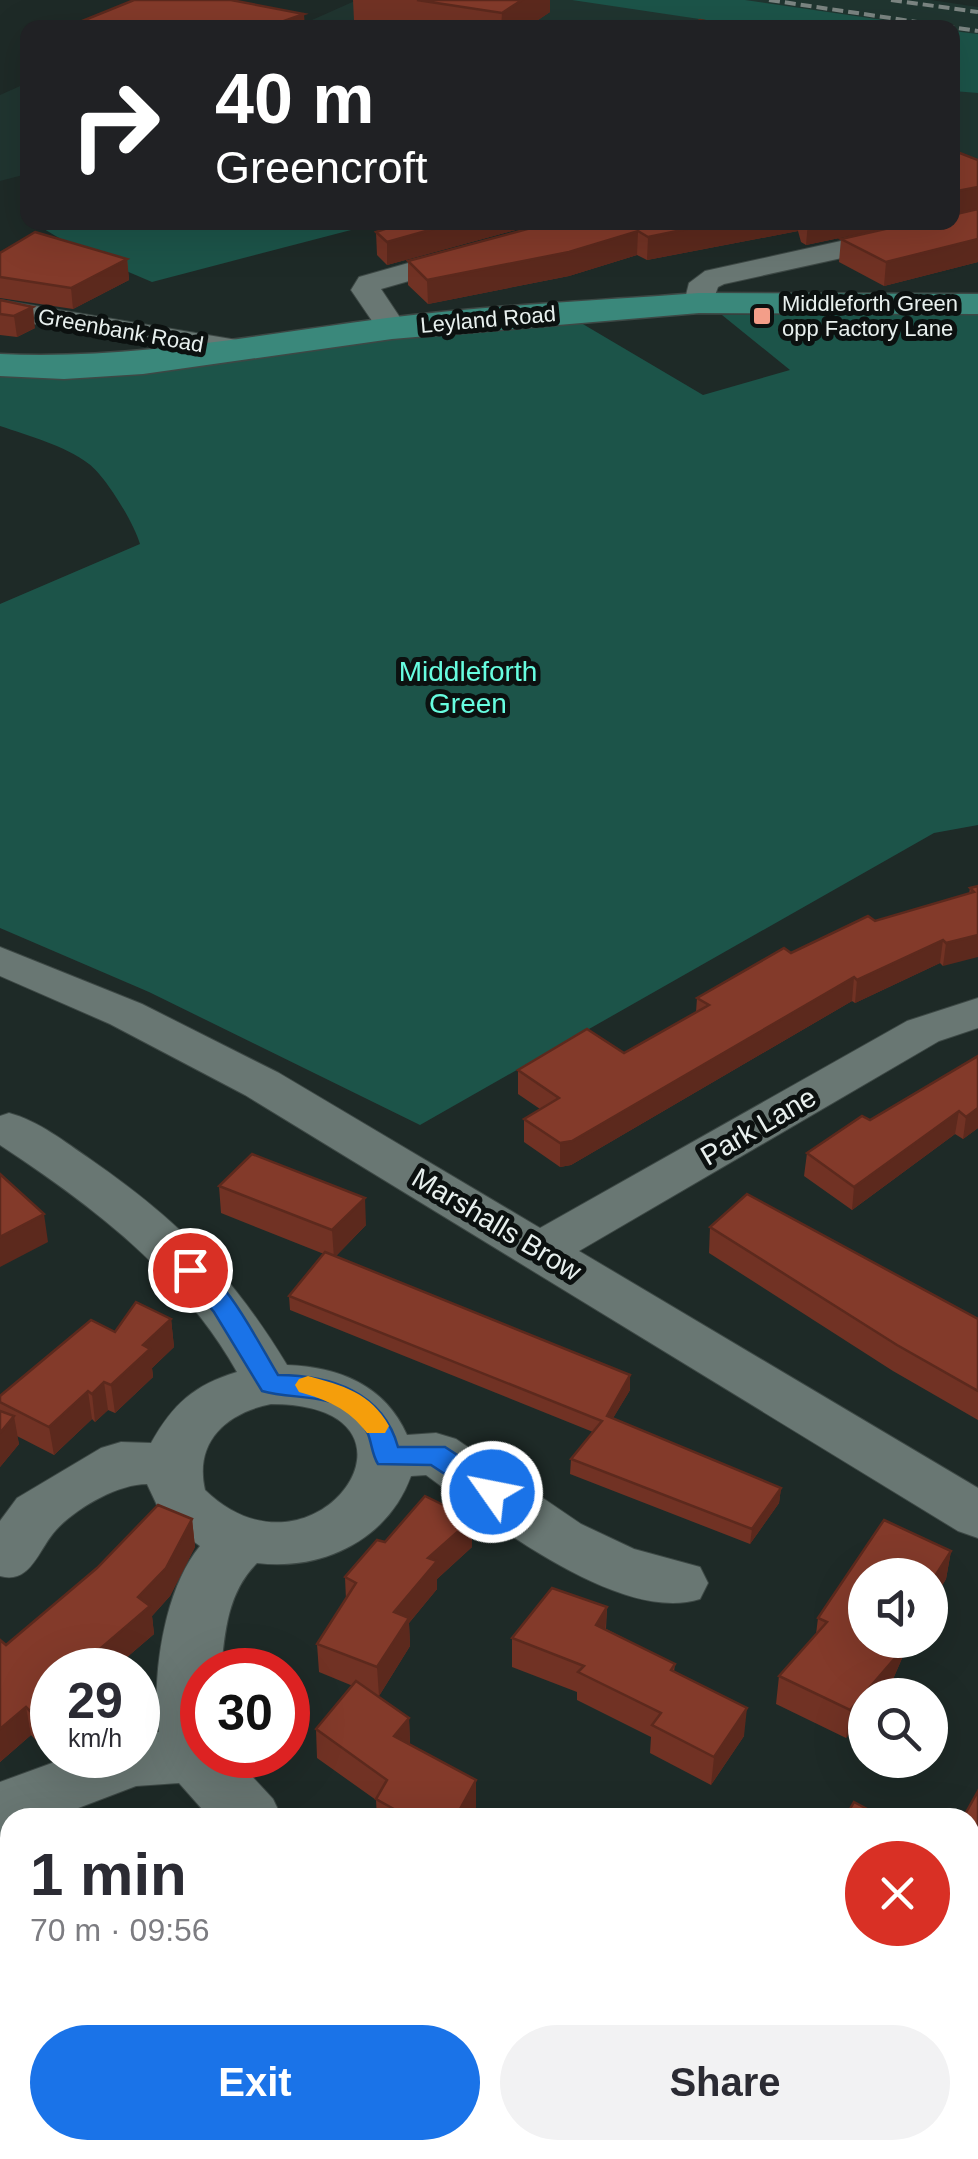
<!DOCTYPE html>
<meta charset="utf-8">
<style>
:root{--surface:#fff;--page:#f2f2f3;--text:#2b2b33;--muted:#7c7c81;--accent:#1a73e8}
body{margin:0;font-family:Helvetica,sans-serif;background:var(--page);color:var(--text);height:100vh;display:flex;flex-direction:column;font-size:38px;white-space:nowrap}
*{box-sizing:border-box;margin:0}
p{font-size:32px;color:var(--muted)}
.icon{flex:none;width:55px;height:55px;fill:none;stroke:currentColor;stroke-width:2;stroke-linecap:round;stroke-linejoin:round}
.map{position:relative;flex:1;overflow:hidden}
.side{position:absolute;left:0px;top:1808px;width:980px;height:352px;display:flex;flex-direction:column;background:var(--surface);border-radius:30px 30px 0 0;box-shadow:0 10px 40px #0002}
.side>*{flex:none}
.banner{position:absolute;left:20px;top:20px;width:940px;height:210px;border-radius:20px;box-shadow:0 10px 40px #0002;background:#202124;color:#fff;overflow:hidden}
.buttons{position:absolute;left:848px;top:1558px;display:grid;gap:20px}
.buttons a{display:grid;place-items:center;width:100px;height:100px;border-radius:50%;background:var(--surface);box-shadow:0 10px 40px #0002;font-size:50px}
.speed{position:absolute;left:30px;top:1648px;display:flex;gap:20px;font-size:50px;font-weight:700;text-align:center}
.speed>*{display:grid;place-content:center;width:130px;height:130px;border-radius:50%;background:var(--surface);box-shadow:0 10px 40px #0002;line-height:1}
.speed small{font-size:25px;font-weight:400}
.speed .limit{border:15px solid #d22;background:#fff;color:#111}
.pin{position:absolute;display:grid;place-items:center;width:85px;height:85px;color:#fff;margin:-42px;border:5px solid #fff;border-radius:50%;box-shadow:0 2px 10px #0007}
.me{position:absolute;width:110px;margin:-55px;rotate:303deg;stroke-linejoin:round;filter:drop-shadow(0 0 8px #0008)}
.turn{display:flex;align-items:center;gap:35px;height:210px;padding:0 30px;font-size:45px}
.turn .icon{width:130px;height:130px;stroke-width:2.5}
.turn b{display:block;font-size:70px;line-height:85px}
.round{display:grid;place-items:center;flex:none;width:105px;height:105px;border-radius:52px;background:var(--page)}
.summary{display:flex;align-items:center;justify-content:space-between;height:170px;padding:0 30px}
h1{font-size:60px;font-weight:700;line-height:75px}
.button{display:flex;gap:20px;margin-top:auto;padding:20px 30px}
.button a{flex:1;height:115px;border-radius:60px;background:var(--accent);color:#fff;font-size:40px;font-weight:700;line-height:115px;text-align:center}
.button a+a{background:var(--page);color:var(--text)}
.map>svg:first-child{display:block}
</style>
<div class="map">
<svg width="978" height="2159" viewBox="0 0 978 2159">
<rect width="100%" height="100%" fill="#1e2a27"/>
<g fill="#203530">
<path d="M357,0H931L978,7V205L953,212L952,28H294Z"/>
<path d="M27,83V174L0,181V95Z"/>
</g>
<g fill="#1c5449">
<path d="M572,0H745L932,27H753Z"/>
<path d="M953,31L978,34V93L953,91Z"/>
<path d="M34,223H378L152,282L84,253Z"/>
<path d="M978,314V825L934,833L420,1125L149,992L0,928V604L140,544C134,523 106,477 89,464C64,445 29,436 0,426V371L576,320L703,395L790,370L722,315Z"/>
</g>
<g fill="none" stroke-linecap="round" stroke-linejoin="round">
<defs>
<g id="minor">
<path d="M978,212V228L724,284L718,287L710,309H688L684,303L689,283L705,271L927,222H952V217Z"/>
<path d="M472,245L482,248L486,254L482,260L381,289L407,328L403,334H381L351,290L359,277Z"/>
<path d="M0,300L243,341L254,343L258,350L254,357L243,359L0,318Z"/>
<path d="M0,947L142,1004L279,1073L540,1228L907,1021L978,998V1028L939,1041L579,1251L978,1488V1538L958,1531L245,1095L110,1024L0,976Z"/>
<path d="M9,1113C39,1121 65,1142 90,1159C178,1220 231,1273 287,1365C339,1367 385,1385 407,1435L436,1433L456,1439L581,1524L634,1549L700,1567L708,1583L700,1599C621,1625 488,1520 426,1475L411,1476C388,1540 322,1571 257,1563C228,1592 225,1630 221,1670H202V1755H232L273,1799L282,1818H210L179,1783L136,1786L52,1818H10V1833L0,1836V1782L74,1755H138V1733L159,1732C151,1678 164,1589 200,1546L164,1520L147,1484C118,1484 76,1508 56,1530C39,1548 31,1585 0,1576V1521L17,1498L101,1448L121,1442L151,1443C173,1404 194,1385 237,1372C181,1273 94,1207 0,1145V1116ZM271,1404C448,1404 316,1597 205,1490C194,1442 226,1413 271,1404Z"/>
<path d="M978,1951V2015L970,2018V1954Z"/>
<path d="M380,2150H452L451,2159H379Z"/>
<path d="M762,2150H834L833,2159H761Z"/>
</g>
<path id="major" d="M699,293L978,294V314L699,313L392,339L143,374L64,379L0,376V354C131,360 258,335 387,318C490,305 595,301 699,293Z"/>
</defs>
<use href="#minor" stroke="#3d4845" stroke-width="2"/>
<use href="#major" stroke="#3d4845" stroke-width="3"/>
<use href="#minor" fill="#697773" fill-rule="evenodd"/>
<use href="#major" fill="#3a887b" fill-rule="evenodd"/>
<g stroke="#7b8582" stroke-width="4" stroke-dasharray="11 5" stroke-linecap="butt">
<path d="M769,0L978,31"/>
<path d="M891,0L978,12"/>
</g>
</g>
<g fill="#713224">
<path d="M353,0H550V12L526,28H399L354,20Z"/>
<path d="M28,42V70L25,69L22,45Z"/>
<path d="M978,160V262L884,286L839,262L841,239L916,222Z"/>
<path d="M405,222H915L806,245L801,242L798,231L647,260L637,255L569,276L428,304L408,285V261L527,229L523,228L387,265L377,255L376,232Z"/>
<path d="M0,253L127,259L129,280L73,309L0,298Z"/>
<path d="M0,300L35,328L17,337L0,335Z"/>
<path d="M978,886L943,966L940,963L855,1003L852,1001L571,1165L560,1167L524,1142V1119L540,1109L518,1094V1070L624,1053L696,1012L697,998L791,953L875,921L969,894L970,888Z"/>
<path d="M978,1056V1128L963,1139L955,1134L852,1210L804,1176L807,1153L870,1120Z"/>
<path d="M219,1186L366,1225L336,1256L630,1390L613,1418L781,1488L779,1503L750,1544L570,1474L571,1459L593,1432L290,1310L289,1296L324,1254L221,1213Z"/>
<path d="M710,1227L978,1319V1420L893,1371L709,1253Z"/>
<path d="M171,1319L174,1347L152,1368L153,1377L115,1413L108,1410L95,1422L92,1419L54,1455L17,1436L19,1444L0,1467V1396L115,1332Z"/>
<path d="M192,1519L195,1547L170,1596L152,1616L154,1634L112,1670H52V1746L46,1750L31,1735L0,1762V1640L6,1645Z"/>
<path d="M472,1519V1547L437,1579V1589L409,1623L410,1646L379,1696L375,1694L409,1718L410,1744L476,1780V1808L470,1818H377L376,1800L317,1758L316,1729L353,1686L319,1672L317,1644L346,1600L345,1577L385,1542Z"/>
<path d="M884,1520L951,1551L946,1579L930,1605V1575H865V1640H910L890,1686L883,1695H865V1715L846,1738L776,1704L779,1676L816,1634L818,1618Z"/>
<path d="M607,1607L606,1629L675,1664L674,1672L744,1736L711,1785L650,1753L651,1737L577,1700V1692L512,1667V1638Z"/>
<path d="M978,1791V1872L970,1867V1818Z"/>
</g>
<g fill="#5c291d">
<path d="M522,0H550V12L526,28H501L502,13Z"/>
<path d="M304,14L305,28H264Z"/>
<path d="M978,187V210L952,215V192Z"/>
<path d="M458,222H523V228L387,265V242Z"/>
<path d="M721,222H799L798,231L647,260L648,237Z"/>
<path d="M808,222H915L806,245Z"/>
<path d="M638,231L637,255L569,276L428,304L427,280Z"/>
<path d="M978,239V262L884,286L886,262Z"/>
<path d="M127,259L129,280L73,309L71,288Z"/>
<path d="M33,307L35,328L17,337L14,316Z"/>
<path d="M978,935V957L943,966L946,943Z"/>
<path d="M943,940L940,963L855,1003L857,980Z"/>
<path d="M854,977L852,1001L571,1165L560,1167V1143Z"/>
<path d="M978,1108V1128L963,1139L966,1117Z"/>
<path d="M959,1111L955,1134L852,1210L854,1187Z"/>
<path d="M365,1198L366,1225L334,1258L332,1230Z"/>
<path d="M44,1214L48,1242L0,1267V1237Z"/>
<path d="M171,1319L174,1347L152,1368L153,1377L115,1413L111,1385L143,1345Z"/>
<path d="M630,1375V1390L606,1430L607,1416Z"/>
<path d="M104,1382L108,1410L95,1422L92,1394Z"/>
<path d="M88,1391L92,1419L54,1455L49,1427Z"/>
<path d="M14,1416L19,1444L0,1467V1433Z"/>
<path d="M781,1488L779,1503L750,1544L752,1529Z"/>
<path d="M192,1519L195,1547L170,1596L152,1616L154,1634L112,1670H82L81,1665L138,1597Z"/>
<path d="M472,1519V1547L437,1579V1589L409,1623L410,1646L379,1696L377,1667L394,1612L428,1558Z"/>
<path d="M951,1551L946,1579L930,1605V1584Z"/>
<path d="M607,1607L605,1635L596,1625Z"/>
<path d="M903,1640H910L890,1686L883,1695H865V1715L846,1738L850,1710Z"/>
<path d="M26,1707L31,1735L0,1762V1729Z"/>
<path d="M747,1708L744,1736L711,1785L714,1757Z"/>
<path d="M52,1715V1746L46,1750L41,1722Z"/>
<path d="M409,1718L410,1746L394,1736Z"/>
<path d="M476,1780V1808L470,1818H455Z"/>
<path d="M10,2083V2117L0,2132V2095Z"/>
</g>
<g fill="#833a2a" stroke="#5c291d" stroke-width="2.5">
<path d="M134,0H231L304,14L264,28H65Z"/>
<path d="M417,0H522L502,13Z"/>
<path d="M700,20L738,28H685Z"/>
<path d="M952,150L978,160V187L952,192Z"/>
<path d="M978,209V239L886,262L841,239L916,222H952V215Z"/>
<path d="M405,222H458L387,242L376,232Z"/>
<path d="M538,222H721L648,237L638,231L569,252L427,280L408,261L535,227Z"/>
<path d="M35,232L127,259L71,288L0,277V253Z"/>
<path d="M0,300L33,307L14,316L0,314Z"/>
<path d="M978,886V935L946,943L943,940L857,980L854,977L572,1141L560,1143L524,1119L559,1098L518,1070L587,1029L624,1053L709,1005L697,998L784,948L791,953L868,916L875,921L974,892L970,888Z"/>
<path d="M978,1056V1108L966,1117L959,1111L854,1187L807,1153L862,1116L870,1120Z"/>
<path d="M252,1154L365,1198L332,1230L219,1186Z"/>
<path d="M0,1174L44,1214L0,1237Z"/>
<path d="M747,1194L978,1319V1391L897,1345L710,1227Z"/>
<path d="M325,1252L630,1375L607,1416L781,1488L752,1529L571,1459L602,1421L289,1296Z"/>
<path d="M136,1302L171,1319L143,1345L150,1349L111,1385L104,1382L92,1394L88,1391L49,1427L0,1402V1396L91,1320L115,1332Z"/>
<path d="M0,1411L14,1416L0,1433Z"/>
<path d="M425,1496L472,1519L428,1558L437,1561L394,1612L409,1618L377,1667L317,1644L356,1583L345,1577L377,1540L385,1542Z"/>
<path d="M158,1505L192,1519L166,1568L138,1597L150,1606L81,1665L86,1670H52V1715L41,1722L26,1707L0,1729V1640L6,1645L97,1568Z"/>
<path d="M884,1520L951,1551L930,1584V1575H865V1640H903L895,1658L850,1710L779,1676L827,1622L818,1618Z"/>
<path d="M552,1588L607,1607L596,1625L675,1664L671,1670L747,1708L714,1757L652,1725L661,1713L578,1672L584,1666L512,1638Z"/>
<path d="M356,1681L409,1718L394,1736L476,1780L455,1818H410L376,1799L387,1780L316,1729Z"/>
<path d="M978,1791V1841L970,1836V1818H963Z"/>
<path d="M854,1802L884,1818H845Z"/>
<path d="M0,1984L10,1989V2083L0,2095Z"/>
<path d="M978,2099V2159H946L950,2150H970V2114Z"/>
<path d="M245,2150H278L293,2159H240Z"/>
</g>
<path fill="#1a73e8" stroke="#114b97" stroke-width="2.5" d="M190,1261C223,1270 260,1346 278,1375C330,1375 383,1392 398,1447H445L502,1484L506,1492L502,1499L492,1502L483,1499L431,1465L378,1464C372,1455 372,1444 368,1434C345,1388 299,1402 262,1391L214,1312L178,1270Z"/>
<path fill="#f59e0b" d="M308,1376C342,1385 371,1393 389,1426L385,1433H367C348,1408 327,1400 299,1392L295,1385L299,1379Z"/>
<rect fill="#f49e89" stroke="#0c1110" stroke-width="4" x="752" y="306" width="20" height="20" rx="5"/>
<g text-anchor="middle" stroke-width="10" stroke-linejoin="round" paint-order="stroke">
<g font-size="22" fill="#e8f0ee" stroke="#0c1110" text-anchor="start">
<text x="782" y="311">Middleforth Green<tspan x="782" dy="25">opp Factory Lane</tspan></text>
</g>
<g font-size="22" fill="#e8f0ee" stroke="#0c1110">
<text transform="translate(488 319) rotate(-5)" y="8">Leyland Road</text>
<text transform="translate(121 330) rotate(10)" y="8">Greenbank Road</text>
</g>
<g font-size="28" fill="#67fde0" stroke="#0c1110">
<text x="468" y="681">Middleforth<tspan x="468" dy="32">Green</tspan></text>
</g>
<g font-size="28" fill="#e8f0ee" stroke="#0c1110">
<text transform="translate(758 1126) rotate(-30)" y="10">Park Lane</text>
<text transform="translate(497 1224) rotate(31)" y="10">Marshalls Brow</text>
</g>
</g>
</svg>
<div class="buttons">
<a><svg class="icon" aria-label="sound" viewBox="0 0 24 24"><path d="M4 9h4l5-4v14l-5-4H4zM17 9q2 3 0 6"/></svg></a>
<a><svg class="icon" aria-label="search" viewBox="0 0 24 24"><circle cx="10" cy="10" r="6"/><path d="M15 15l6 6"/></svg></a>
</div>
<div class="speed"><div>29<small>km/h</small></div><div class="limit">30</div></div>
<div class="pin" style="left:190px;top:1270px;background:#d93025"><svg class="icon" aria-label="arrive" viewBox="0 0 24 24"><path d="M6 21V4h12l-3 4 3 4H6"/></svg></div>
<svg class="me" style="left:492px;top:1492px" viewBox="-20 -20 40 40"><circle r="17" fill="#1a73e8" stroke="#fff" stroke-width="3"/><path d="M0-11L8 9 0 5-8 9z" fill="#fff"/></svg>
<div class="banner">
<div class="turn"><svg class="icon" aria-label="right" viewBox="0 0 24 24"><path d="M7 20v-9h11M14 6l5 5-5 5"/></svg><div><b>40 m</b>Greencroft</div></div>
</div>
<section class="side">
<div class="summary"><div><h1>1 min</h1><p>70 m · 09:56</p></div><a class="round" style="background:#d93025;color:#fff"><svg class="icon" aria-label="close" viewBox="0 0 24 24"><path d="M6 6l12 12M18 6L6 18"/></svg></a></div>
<div class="button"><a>Exit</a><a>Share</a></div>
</section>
</div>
